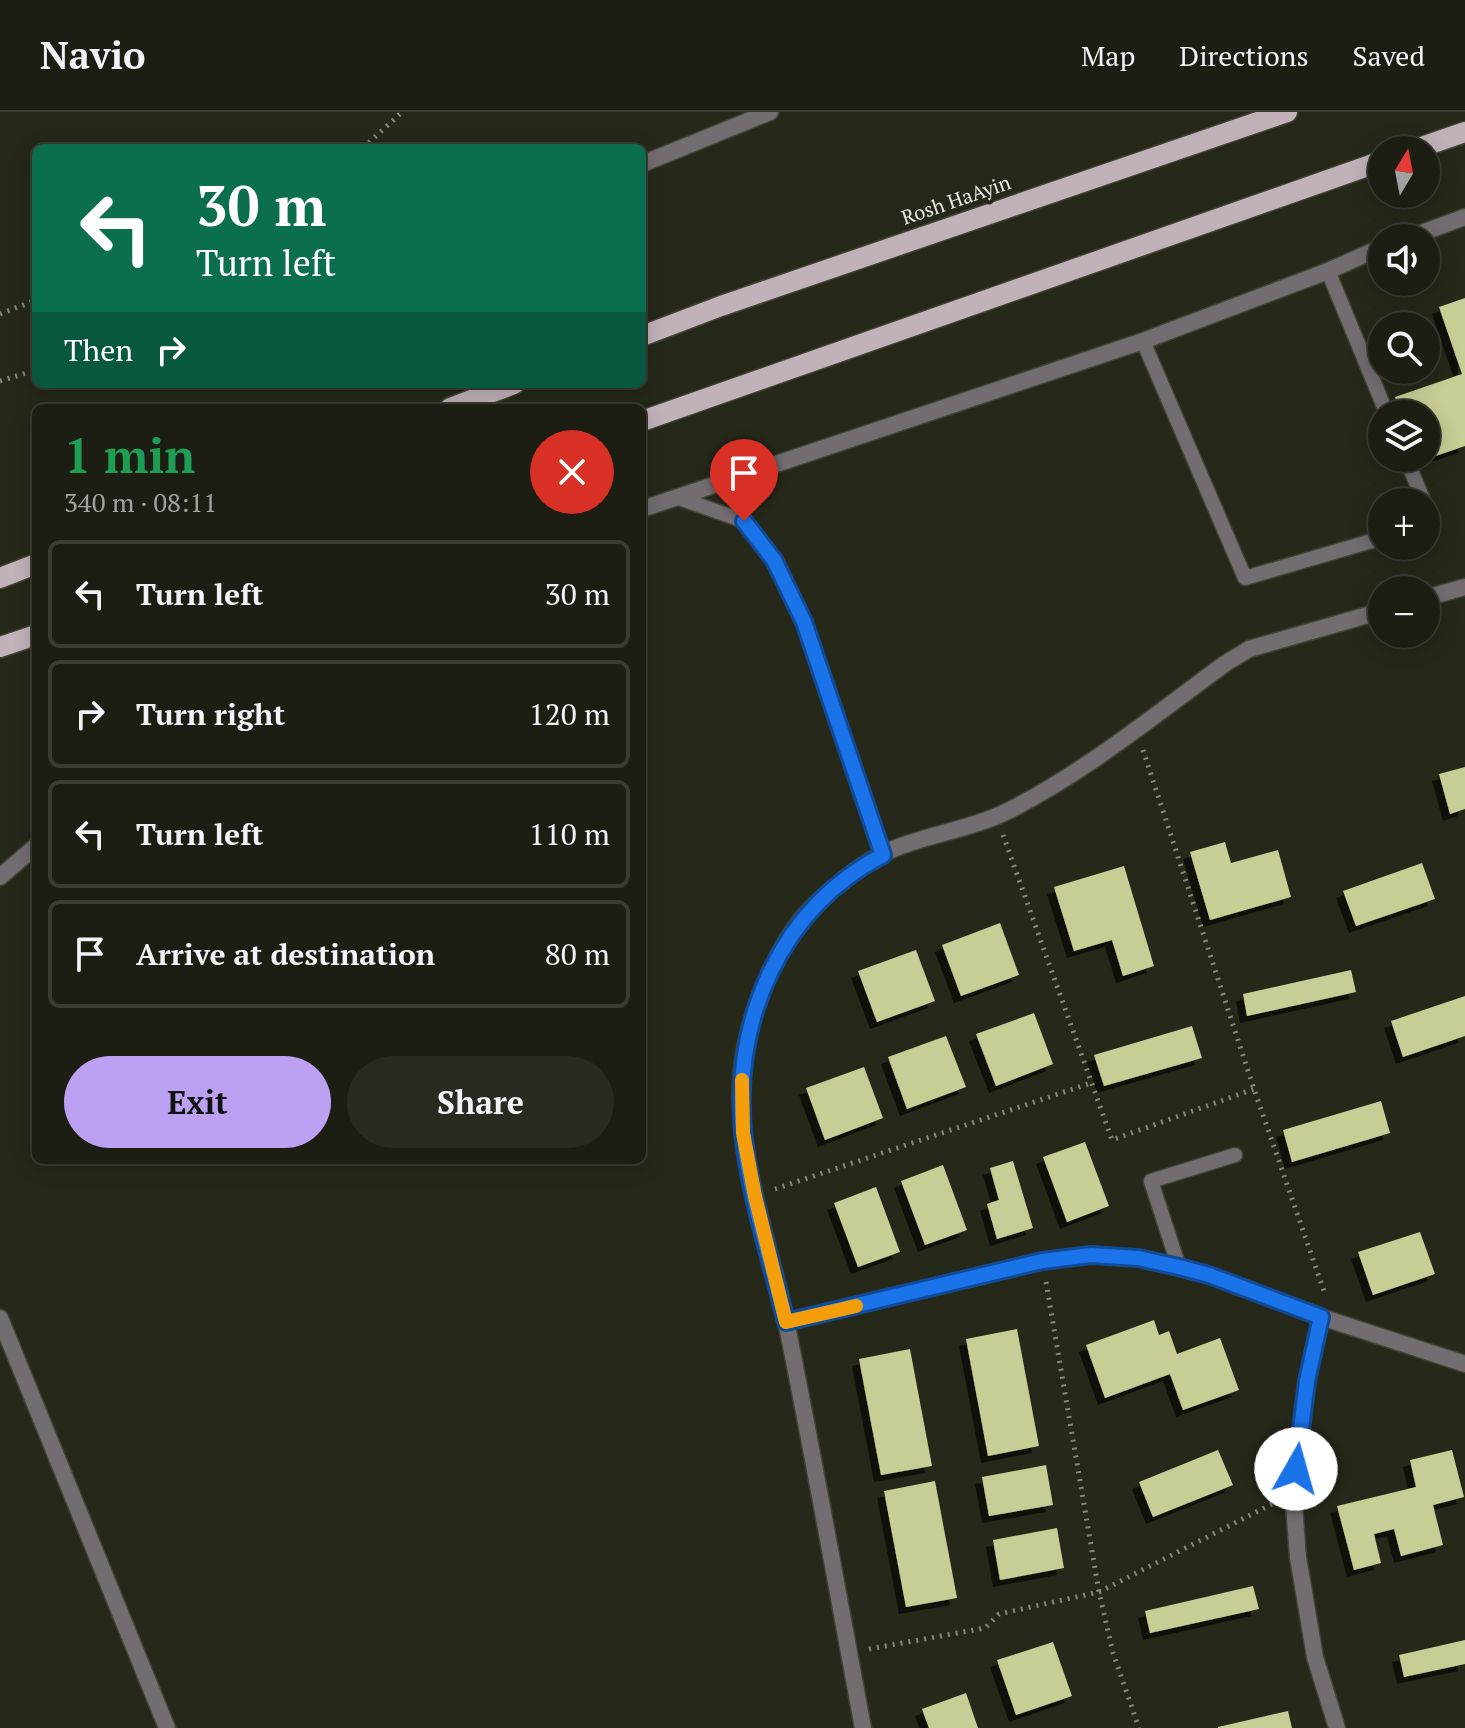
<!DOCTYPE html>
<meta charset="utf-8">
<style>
:root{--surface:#1c1e13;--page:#292b21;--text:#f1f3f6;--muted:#a0a2a0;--line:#3a3c33;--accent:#bca0f2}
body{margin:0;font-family:"PT Serif",serif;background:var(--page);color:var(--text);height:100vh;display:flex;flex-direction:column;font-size:30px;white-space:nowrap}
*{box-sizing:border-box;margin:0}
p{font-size:26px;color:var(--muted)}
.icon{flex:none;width:44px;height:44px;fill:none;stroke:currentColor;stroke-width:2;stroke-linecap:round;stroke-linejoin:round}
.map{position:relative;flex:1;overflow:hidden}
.side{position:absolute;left:32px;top:292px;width:614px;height:760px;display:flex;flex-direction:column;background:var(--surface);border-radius:12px;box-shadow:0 4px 20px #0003,0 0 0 2px var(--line)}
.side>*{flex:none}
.banner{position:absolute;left:32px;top:32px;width:614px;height:244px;border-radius:12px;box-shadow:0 4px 20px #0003,0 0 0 2px var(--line);background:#0b6e4f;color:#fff;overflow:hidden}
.needle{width:52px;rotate:10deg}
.buttons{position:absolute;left:1368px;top:24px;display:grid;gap:16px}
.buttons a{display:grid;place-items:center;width:72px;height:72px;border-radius:50%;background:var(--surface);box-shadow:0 4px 20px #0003,0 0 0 2px var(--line);font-size:40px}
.pin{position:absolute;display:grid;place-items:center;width:68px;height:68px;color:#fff;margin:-82px -34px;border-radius:50% 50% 50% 0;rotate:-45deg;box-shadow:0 0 8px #0007}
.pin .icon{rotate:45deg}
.me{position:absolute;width:88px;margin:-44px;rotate:7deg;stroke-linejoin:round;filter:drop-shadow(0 0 6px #0008)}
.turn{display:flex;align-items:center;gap:28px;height:168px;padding:0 32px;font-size:36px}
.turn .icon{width:104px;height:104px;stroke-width:2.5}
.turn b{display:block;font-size:56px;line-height:68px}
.then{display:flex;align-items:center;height:76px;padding:0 32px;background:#0003;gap:16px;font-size:30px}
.round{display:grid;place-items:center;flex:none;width:84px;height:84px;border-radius:42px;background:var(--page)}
.head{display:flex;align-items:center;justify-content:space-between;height:136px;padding:0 32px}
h1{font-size:48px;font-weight:600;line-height:60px;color:#1e9e55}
.action{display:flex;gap:16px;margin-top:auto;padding:16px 32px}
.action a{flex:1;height:92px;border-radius:48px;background:var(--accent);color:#111;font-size:32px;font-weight:600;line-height:92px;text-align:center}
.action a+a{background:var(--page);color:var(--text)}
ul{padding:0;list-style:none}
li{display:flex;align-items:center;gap:24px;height:108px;margin:0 16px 12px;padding:0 16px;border:4px solid var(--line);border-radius:12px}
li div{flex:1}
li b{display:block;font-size:30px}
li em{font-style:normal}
header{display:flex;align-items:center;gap:48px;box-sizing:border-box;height:112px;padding:0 40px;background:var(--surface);border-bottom:2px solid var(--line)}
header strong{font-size:38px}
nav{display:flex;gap:44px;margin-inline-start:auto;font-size:28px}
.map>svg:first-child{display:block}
</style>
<header>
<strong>Navio</strong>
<nav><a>Map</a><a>Directions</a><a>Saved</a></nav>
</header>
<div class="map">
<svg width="1465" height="1616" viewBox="0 0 1465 1616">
<defs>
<filter id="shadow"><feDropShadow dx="-7" dy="7" stdDeviation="0" flood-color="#0009"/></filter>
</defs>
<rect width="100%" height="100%" fill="#262819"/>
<g fill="#c8cd95" filter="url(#shadow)">
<path d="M1465,186V334L1418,350L1417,346H1426V302H1401L1395,285L1462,262L1439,195Z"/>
<path d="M1465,655V697L1450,702L1439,662Z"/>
<path d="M1225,730L1231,751L1278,738L1291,785L1210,808L1190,740Z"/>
<path d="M1422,751L1435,787L1356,814L1343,779Z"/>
<path d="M1124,754L1154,854L1123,864L1112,828L1074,839L1054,775Z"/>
<path d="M1000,811L1019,863L961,884L942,833Z"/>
<path d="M916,838L935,889L877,910L858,859Z"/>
<path d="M1351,858L1356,880L1247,904L1243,882Z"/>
<path d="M1465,884V924L1403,945L1391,909Z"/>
<path d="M1034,901L1053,952L996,974L976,922Z"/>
<path d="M1192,914L1202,946L1104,974L1094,943Z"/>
<path d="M946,924L966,975L907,997L888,945Z"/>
<path d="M864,955L883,1006L825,1028L806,976Z"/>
<path d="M1381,989L1390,1021L1292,1050L1283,1018Z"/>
<path d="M1085,1030L1109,1094L1067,1110L1043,1045Z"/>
<path d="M1013,1049L1033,1116L997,1127L987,1092L999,1088L990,1056Z"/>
<path d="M943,1053L967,1118L925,1133L901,1069Z"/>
<path d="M876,1075L900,1140L858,1155L834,1091Z"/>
<path d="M1420,1120L1435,1162L1373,1183L1358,1140Z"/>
<path d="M1154,1208L1159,1223L1169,1219L1177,1242L1220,1226L1239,1278L1183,1298L1170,1262L1105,1286L1086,1233Z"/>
<path d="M1017,1217L1039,1334L988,1344L966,1227Z"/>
<path d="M910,1237L932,1354L881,1363L859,1247Z"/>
<path d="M1218,1338L1233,1373L1153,1405L1139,1370Z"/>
<path d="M1452,1338L1464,1385L1433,1393L1443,1433L1401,1444L1394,1417L1374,1422L1381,1451L1354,1458L1337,1394L1416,1375L1410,1348Z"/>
<path d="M1046,1353L1053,1393L989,1404L982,1365Z"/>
<path d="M935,1369L957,1486L906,1495L884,1379Z"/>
<path d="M1057,1416L1064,1456L1000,1468L993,1428Z"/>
<path d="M1253,1474L1259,1497L1150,1521L1145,1499Z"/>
<path d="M1465,1528V1552L1404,1565L1399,1543Z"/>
<path d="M1053,1530L1072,1584L1016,1603L997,1548Z"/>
<path d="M966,1581L978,1616H929L922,1597Z"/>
<path d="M1288,1599L1292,1616H1218V1615Z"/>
</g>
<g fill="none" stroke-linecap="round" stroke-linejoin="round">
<defs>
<g id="service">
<path d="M1328,159L1387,302"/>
<path d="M1143,229L1245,466L1382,426"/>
<path d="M1406,346L1424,390"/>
<path d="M676,385L744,409L774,448L804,510L883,743"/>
<path d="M1426,395L1433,411L1426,413"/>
<path d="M1179,1155L1151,1069L1235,1043"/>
</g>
<g id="minor">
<path d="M642,52L770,0"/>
<path d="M1408,126L1465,105"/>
<path d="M642,397L1143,229L1328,159L1382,135"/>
<path d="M1426,486L1465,475"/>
<path d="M0,765L36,734"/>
<path d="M1321,1205L1307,1269L1293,1381L1298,1445L1315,1545L1337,1616"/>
<path d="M786,1210L1042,1149L1091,1143L1138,1146L1209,1163L1321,1205L1465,1252"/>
<path d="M863,1616C838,1482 814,1347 787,1214C771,1135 733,1037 742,957C747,909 771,847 800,809C814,791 837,773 855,759C898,724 961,723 1010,698C1088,658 1156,602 1226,551L1249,537L1382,499"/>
</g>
<path id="tertiary" d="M0,1206L167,1616"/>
<g id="primary">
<path d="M1413,38L1465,20"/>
<path d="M642,224L721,194L1287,0"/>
<path d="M450,296L514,272"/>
<path d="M642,309L1382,49"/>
<path d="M0,466L36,452"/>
<path d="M0,535L36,523"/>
</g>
</defs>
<use href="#service" stroke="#414335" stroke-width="17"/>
<use href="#minor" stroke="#414335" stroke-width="19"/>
<use href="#tertiary" stroke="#414335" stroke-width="19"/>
<use href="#primary" stroke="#414335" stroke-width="23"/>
<g stroke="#85877b" stroke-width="5" stroke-dasharray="2 6" stroke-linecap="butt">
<path d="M363,36L402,0"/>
<path d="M0,202L36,188"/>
<path d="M0,269L36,258"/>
<path d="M1143,638L1254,977L1325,1182"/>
<path d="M1003,723L1112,1028L1254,977"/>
<path d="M775,1077L1091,971"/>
<path d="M1046,1170L1099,1480L1113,1541L1139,1616"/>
<path d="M869,1537L985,1516L999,1502L1099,1480L1272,1392"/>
</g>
<use href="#service" stroke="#736c70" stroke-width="14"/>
<use href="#minor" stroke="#736c70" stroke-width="16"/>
<use href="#tertiary" stroke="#736c70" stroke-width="16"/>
<use href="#primary" stroke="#c1b2ba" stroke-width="20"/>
</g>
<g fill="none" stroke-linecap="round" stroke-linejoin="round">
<defs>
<path id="route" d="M744,409L774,448L804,510L883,743C781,796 733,907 743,1019C749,1083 771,1148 786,1210L1042,1149L1091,1143L1138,1146L1179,1155L1209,1163L1321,1205L1307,1269L1296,1357"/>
</defs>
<use href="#route" stroke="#114b97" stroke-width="20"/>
<use href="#route" stroke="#1a73e8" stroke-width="14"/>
<path stroke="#f59e0b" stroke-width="14" d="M742,968L743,1021L755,1084L786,1210L856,1194"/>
</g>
<g text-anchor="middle" stroke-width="8" stroke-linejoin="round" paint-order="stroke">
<g font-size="20" fill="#e9ebe1" stroke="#262819">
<text transform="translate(956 88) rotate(-19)" y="7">Rosh HaAyin</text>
</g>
</g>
</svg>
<div class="buttons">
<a><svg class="needle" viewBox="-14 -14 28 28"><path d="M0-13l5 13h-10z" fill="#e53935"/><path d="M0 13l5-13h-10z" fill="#a0a2a0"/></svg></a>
<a><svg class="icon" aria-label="sound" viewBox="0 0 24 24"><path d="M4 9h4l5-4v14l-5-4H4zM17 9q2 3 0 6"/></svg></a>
<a><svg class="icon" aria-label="search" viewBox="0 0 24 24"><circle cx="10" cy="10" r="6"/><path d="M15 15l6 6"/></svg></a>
<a><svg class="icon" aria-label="layers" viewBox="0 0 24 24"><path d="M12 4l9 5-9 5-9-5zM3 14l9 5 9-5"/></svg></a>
<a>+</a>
<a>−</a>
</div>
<div class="pin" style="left:744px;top:409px;background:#d93025"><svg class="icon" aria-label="arrive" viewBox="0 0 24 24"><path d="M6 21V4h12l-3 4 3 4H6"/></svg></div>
<svg class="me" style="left:1296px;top:1357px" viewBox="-20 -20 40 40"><circle r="19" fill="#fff"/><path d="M0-13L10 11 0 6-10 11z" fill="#1a73e8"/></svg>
<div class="banner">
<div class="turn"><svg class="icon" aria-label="left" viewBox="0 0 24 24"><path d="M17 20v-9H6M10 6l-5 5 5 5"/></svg><div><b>30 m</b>Turn left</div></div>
<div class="then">Then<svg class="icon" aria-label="right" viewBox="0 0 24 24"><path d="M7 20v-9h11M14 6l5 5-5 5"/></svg></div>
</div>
<section class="side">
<div class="head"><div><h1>1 min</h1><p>340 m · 08:11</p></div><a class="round" style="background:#d93025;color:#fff"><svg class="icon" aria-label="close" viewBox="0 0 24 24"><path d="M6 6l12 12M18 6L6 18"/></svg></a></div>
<ul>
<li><svg class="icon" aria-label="left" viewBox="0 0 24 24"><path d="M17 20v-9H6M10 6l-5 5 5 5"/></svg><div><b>Turn left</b></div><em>30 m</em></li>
<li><svg class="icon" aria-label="right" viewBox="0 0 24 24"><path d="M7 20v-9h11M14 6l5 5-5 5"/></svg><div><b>Turn right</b></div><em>120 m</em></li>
<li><svg class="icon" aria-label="left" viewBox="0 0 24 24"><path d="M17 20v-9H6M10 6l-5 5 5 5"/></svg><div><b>Turn left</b></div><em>110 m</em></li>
<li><svg class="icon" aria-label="arrive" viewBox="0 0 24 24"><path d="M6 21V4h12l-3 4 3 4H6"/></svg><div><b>Arrive at destination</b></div><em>80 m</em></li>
</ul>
<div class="action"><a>Exit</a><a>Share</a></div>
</section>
</div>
